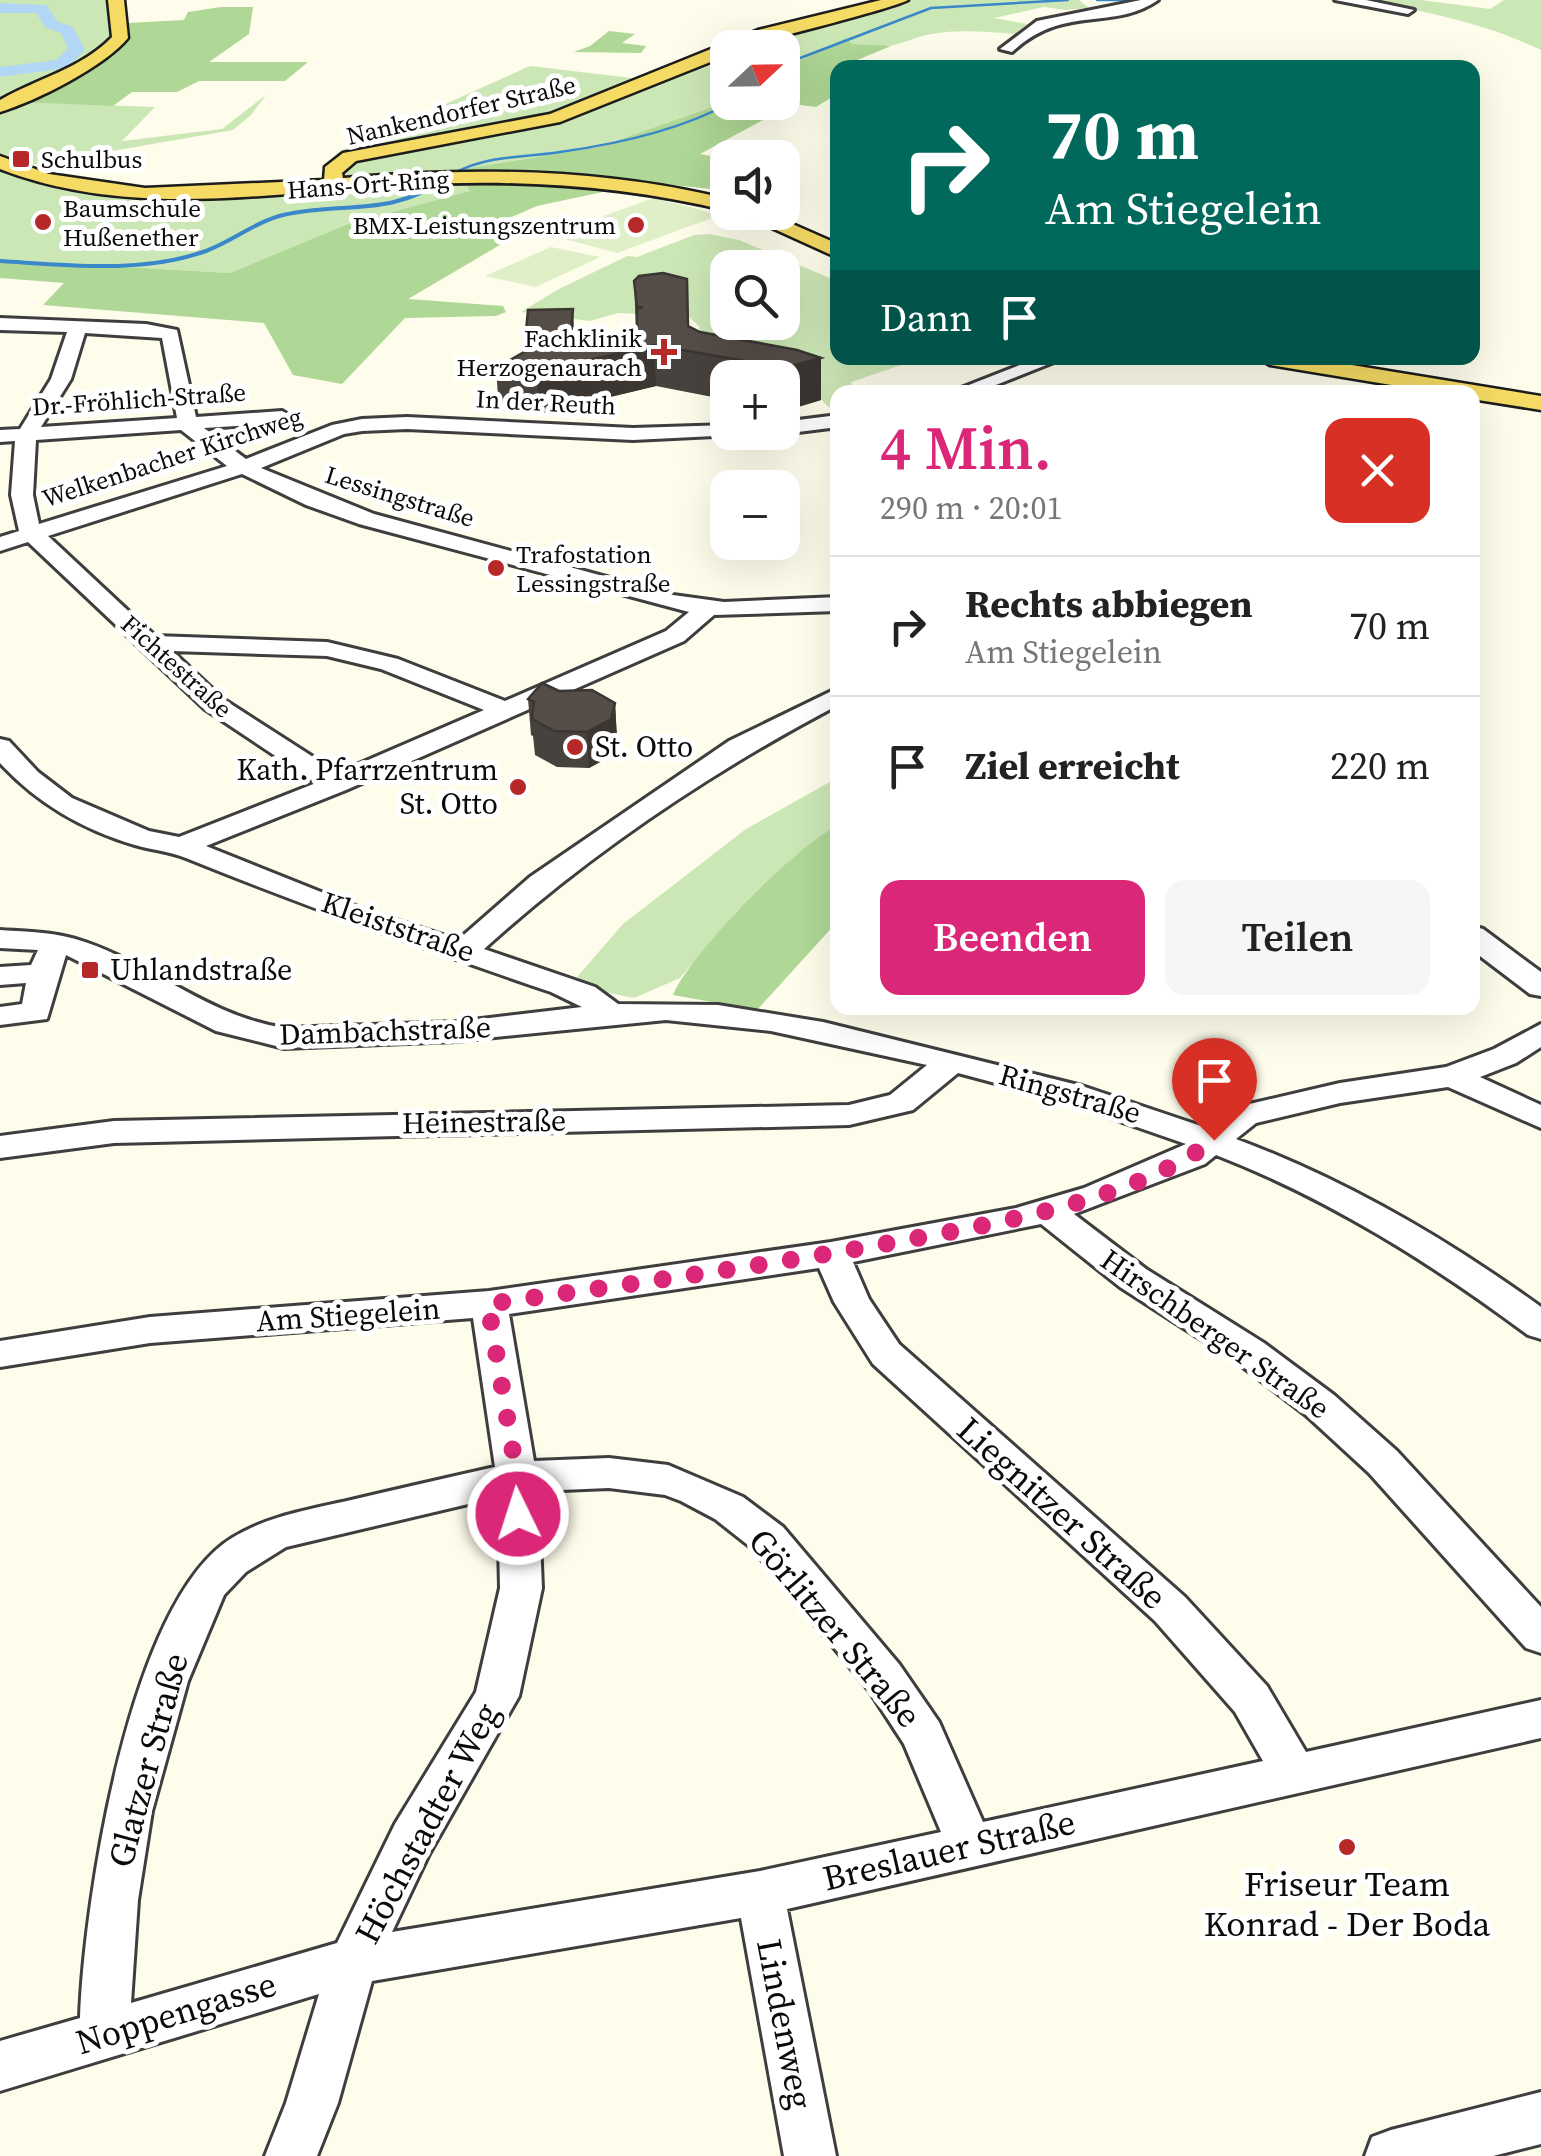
<!DOCTYPE html>
<html lang="de">
<meta charset="utf-8">
<style>
:root{--surface:#fff;--page:#f6f6f6;--text:#222;--muted:#767676;--line:#e0e0e0;--accent:#db2777}
body{margin:0;font-family:"Source Serif 4",serif;background:var(--page);color:var(--text);height:100vh;display:flex;flex-direction:column;font-size:38px;white-space:nowrap}
*{box-sizing:border-box;margin:0}
p{font-size:32px;color:var(--muted)}
.icon{flex:none;width:55px;height:55px;fill:none;stroke:currentColor;stroke-width:2;stroke-linecap:round;stroke-linejoin:round}
.map{position:relative;flex:1;overflow:hidden}
.side{position:absolute;left:830px;top:385px;width:650px;height:630px;display:flex;flex-direction:column;background:var(--surface);border-radius:20px;box-shadow:0 10px 40px #0002}
.side>*{flex:none}
.hud{position:absolute;left:830px;top:60px;width:650px;height:305px;border-radius:20px;box-shadow:0 10px 40px #0002;background:#00695c;color:#fff;overflow:hidden}
.needle{width:65px;rotate:68deg}
.controls{position:absolute;left:710px;top:30px;display:grid;gap:20px}
.controls a{display:grid;place-items:center;width:90px;height:90px;border-radius:20px;background:var(--surface);box-shadow:0 10px 40px #0002;font-size:50px}
.pin{position:absolute;display:grid;place-items:center;width:85px;height:85px;color:#fff;margin:-102px -42px;border-radius:50% 50% 50% 0;rotate:-45deg;box-shadow:0 0 10px #0007}
.pin .icon{rotate:45deg}
.me{position:absolute;width:110px;margin:-55px;rotate:356deg;stroke-linejoin:round;filter:drop-shadow(0 0 8px #0008)}
.turn{display:flex;align-items:center;gap:35px;height:210px;padding:0 50px;font-size:45px}
.turn .icon{width:130px;height:130px;stroke-width:2.5}
.turn b{display:block;font-size:70px;line-height:85px}
.then{display:flex;align-items:center;height:95px;padding:0 50px;background:#0003;gap:20px;font-size:38px}
.round{display:grid;place-items:center;flex:none;width:105px;height:105px;border-radius:20px;background:var(--page)}
.overview{display:flex;align-items:center;justify-content:space-between;height:170px;padding:0 50px}
h1{font-size:60px;font-weight:600;line-height:75px;color:var(--accent)}
.button{display:flex;gap:20px;margin-top:auto;padding:20px 50px}
.button a{flex:1;height:115px;border-radius:20px;background:var(--accent);color:#fff;font-size:40px;font-weight:600;line-height:115px;text-align:center}
.button a+a{background:var(--page);color:var(--text)}
ul{padding:0;list-style:none}
li{display:flex;align-items:center;gap:30px;height:140px;padding:0 50px;border-top:2px solid var(--line)}
li div{flex:1}
li b{display:block;font-size:38px}
li em{font-style:normal}
.map>svg:first-child{display:block}
</style>
<div class="map">
<svg width="1541" height="2156" viewBox="0 0 1541 2156">
<rect width="100%" height="100%" fill="#fefcea"/>
<g fill="#cce7b6" fill-rule="evenodd">
<path d="M0,0H126V40L114,55L22,102L155,107L122,141L222,129L266,95L251,115L233,130L32,165C110,201 234,188 318,182L338,152L530,66L648,80L766,31L901,0H1079L1089,8L1066,10L1044,7L994,18L1027,24L1016,34C988,32 959,29 932,34C916,36 902,45 887,46C839,48 827,45 783,69L782,48H728L727,102L723,105L599,147L458,170L471,191L348,224L230,273L0,260Z"/>
<path d="M1358,0H1421L1490,9L1504,0H1541V50C1483,22 1420,10 1358,0Z"/>
<path d="M709,234L739,240L837,281L838,358H922L851,382L855,392H838L835,413L812,391L782,378H745L701,343L699,326L688,316L618,313L590,321L521,312L557,290L627,256L637,257L694,235ZM728,268H782V322H728Z"/>
<path d="M837,778V826L738,910L680,978L634,998L604,992L577,977L623,924L746,829Z"/>
</g>
<g fill="#afd795">
<path d="M221,7H253L249,34L209,62H308L285,81H199L177,92H132L113,106L19,102L114,55L126,41L127,23L184,20L188,12Z"/>
<path d="M609,31L635,34L622,43L646,46L641,53L574,52L590,46Z"/>
<path d="M846,38L852,44L891,46L838,68L832,73L837,76V94L816,107L793,104L700,154L727,159V182L711,189L617,179L612,190L537,206L491,226L517,235L408,299L503,306L506,312L496,316L405,318L342,384L293,375L264,323L43,305L64,283L0,278V260L230,273L348,224L470,191L457,170L599,147L727,102H782L783,69Z"/>
<path d="M837,826V922L757,1010L673,995C689,954 797,845 837,826Z"/>
</g>
<g fill="#dfefc7">
<path d="M654,198L720,215L617,253L550,235Z"/>
<path d="M551,247L600,257L536,287L485,276Z"/>
</g>
<g fill="none" stroke-linecap="round" stroke-linejoin="round">
<g stroke="#3a88c9" stroke-width="2.5">
<path d="M1097,0H1134"/>
<path d="M782,65L931,8L1068,0"/>
<path d="M441,181C480,154 516,159 560,152C618,144 681,130 732,102"/>
</g>
<path stroke="#3a88c9" stroke-width="4" d="M0,261C67,265 142,274 206,251C233,241 255,222 283,215C343,201 389,218 445,179"/>
<path fill="#b1d7f4" fill-rule="evenodd" d="M0,3L46,5L58,22L73,27L85,50L67,68L0,77V67L56,60L68,49L61,33L46,28L36,13H0Z"/>
<defs>
<g id="minor">
<path d="M1141,0H1158C1112,32 1065,3 1012,52L1000,49L1037,21Z"/>
<path d="M1335,0H1366L1414,10L1408,14Z"/>
<path d="M0,318L146,324L177,330L196,417L282,411L292,417L282,423L204,428L246,459L332,425L362,419L407,417L633,428L728,425V432H737L735,435L633,440L407,429L362,431L344,434L261,468L374,514L673,595L724,602L838,597V611L714,615L684,641L346,790L206,846L366,910L458,940L530,877L729,741L838,688V705C711,772 590,853 484,949L595,987L618,1004L718,1005L823,1022L1082,1086L1207,1128L1233,1108L1245,1105L1340,1083L1446,1067L1494,1049L1541,1024V1047L1516,1063L1480,1077L1541,1105V1128L1448,1087L1340,1103L1256,1123L1236,1139C1346,1180 1447,1239 1541,1307V1339L1528,1335C1431,1263 1329,1199 1216,1155L1205,1164L1074,1214L1146,1269L1264,1343L1334,1395L1397,1451L1541,1607V1653L1526,1648L1369,1473L1306,1415L1238,1363L1120,1287L1041,1224L853,1262L869,1299L899,1344L1185,1597L1267,1686L1306,1752L1541,1700V1738L787,1909L836,2156H784L741,1918L372,1981L338,2103L317,2156H265L286,2103L319,1994L0,2091V2041L80,2018C84,1903 129,1601 232,1538C268,1516 307,1510 347,1501C397,1489 446,1478 495,1467L473,1318L150,1343L0,1367V1341L150,1317L489,1291L831,1242L1016,1208L1084,1188L1186,1144L1059,1100L958,1073L913,1110L849,1125L114,1143L0,1158V1136L114,1121L849,1105L890,1095L927,1065L771,1031L666,1020L456,1041L284,1048L216,1031L66,955L47,1019L0,1025V1007L22,1004L26,983L0,985V967L31,965L38,950L0,948V930C29,932 57,932 85,942C155,966 209,1016 284,1028L456,1022L582,1007L551,992C428,950 307,907 186,858C169,851 152,850 135,845C81,829 37,803 0,763V739L9,741L38,772L72,798L149,831L179,837L316,783L205,709L28,542L0,551V537L19,531L11,495L15,441L0,442V430L20,429L51,379L67,332L0,330ZM85,333L162,338L177,418L41,427L71,379ZM181,430L227,466L39,524L33,495L36,440ZM242,474L306,505L359,524L689,612L666,631L505,701L398,659L327,642L155,636L48,536ZM172,651L327,656L381,669L484,710L338,773L223,699ZM819,1268L834,1302L873,1364L1155,1621L1235,1712L1263,1761L983,1822L939,1722L899,1664L783,1527L743,1497L668,1465L609,1458L534,1461L509,1314ZM609,1488L665,1495L681,1501L715,1519L753,1549L869,1690L904,1744L941,1832L760,1871L392,1932L429,1854L519,1696L542,1588L538,1491ZM498,1497L500,1588L476,1692L395,1824L337,1943L131,2003L138,1900L152,1811L188,1681L224,1595L246,1572L286,1547Z"/>
<path d="M1038,358H1064L978,392H951Z"/>
<path d="M838,415V427L782,434L776,432H782V422Z"/>
<path d="M1472,926L1483,929L1541,972V996L1530,994L1472,950Z"/>
<path d="M1541,2092V2144L1493,2156H1365L1372,2137L1391,2130Z"/>
</g>
<g id="major">
<path d="M108,0H124L128,38C104,67 36,101 0,112V100C38,78 81,69 112,37Z"/>
<path d="M881,0H908C897,7 742,48 728,48V55L560,122L356,161L342,173L343,178C473,167 600,168 728,199V211C622,185 517,179 409,185C271,192 132,220 0,169V156L49,174L145,188L324,180L325,167L343,153L550,114L758,30Z"/>
<path d="M737,212H765L838,244V258Z"/>
<path d="M1258,358H1309L1541,396V410L1472,399V392H1434L1270,365Z"/>
</g>
</defs>
<use href="#minor" stroke="#3e3e3e" stroke-width="6"/>
<use href="#major" stroke="#1c1c1c" stroke-width="5"/>
<use href="#minor" fill="#fff" fill-rule="evenodd"/>
<use href="#major" fill="#f5da64" fill-rule="evenodd"/>
</g>
<g fill="#48423e">
<path d="M634,281L688,326L700,332L821,358V400L788,410L782,409V378H728V400L656,386L539,414L499,410L496,368L574,343L636,330Z"/>
<path d="M528,699L615,703L617,739L613,755L589,768L557,767L535,755L533,736L531,735Z"/>
</g>
<g fill="#3b3632">
<path d="M573,309L575,350L654,345L656,386L539,414L537,372L570,344Z"/>
<path d="M821,358V400L788,410V367Z"/>
<path d="M615,703L617,739L613,755L589,768L587,732Z"/>
</g>
<g fill="#544d48" stroke="#3b3632" stroke-width="2.5">
<path d="M663,273L687,279L688,326L700,332L797,350L821,358L788,367L774,366L654,345L537,372L496,368L524,352L528,310L573,309L570,344L637,330V308H643L637,306L634,281L639,276Z"/>
<path d="M542,683L559,691L592,690L615,703L611,719L587,732L554,731L532,719L534,702L528,699Z"/>
</g>
<g fill="none" stroke-linecap="round" stroke-linejoin="round">
<path stroke="#db2777" stroke-width="18" stroke-dasharray="0 32.4" d="M518,1514L517,1476L488,1304C630,1284 771,1265 912,1239C1008,1221 1135,1199 1214,1140"/>
</g>
<g fill="#b72928" stroke="#fff" stroke-width="4">
<rect x="11" y="149" width="20" height="20" rx="5"/>
<circle cx="43" cy="222" r="10"/>
<circle cx="636" cy="225" r="10"/>
<path d="M659 337h10v10h10v10h-10v10h-10v-10h-10v-10h10z"/>
<circle cx="496" cy="568" r="10"/>
<circle cx="575" cy="747" r="10"/>
<circle cx="518" cy="787" r="10"/>
<rect x="80" y="960" width="20" height="20" rx="5"/>
<circle cx="1347" cy="1847" r="10"/>
</g>
<g text-anchor="middle" stroke-width="10" stroke-linejoin="round" paint-order="stroke">
<g font-size="25" fill="#0b0b0b" stroke="#fff">
<text transform="translate(461 110) rotate(-13)" y="9">Nankendorfer Straße</text>
<text transform="translate(368 184) rotate(-4)" y="9">Hans-Ort-Ring</text>
<text transform="translate(139 399) rotate(-4)" y="9">Dr.-Fröhlich-Straße</text>
<text transform="translate(546 402) rotate(3)" y="9">In der Reuth</text>
<text transform="translate(172 457) rotate(-18)" y="9">Welkenbacher Kirchweg</text>
<text transform="translate(400 496) rotate(17)" y="9">Lessingstraße</text>
<text transform="translate(177 666) rotate(42)" y="9">Fichtestraße</text>
</g>
<g font-size="25" fill="#0b0b0b" stroke="#fff" text-anchor="start">
<text x="41" y="168">Schulbus</text>
<text x="63" y="217">Baumschule<tspan x="63" dy="29">Hußenether</tspan></text>
<text x="616" y="234" text-anchor="end">BMX-Leistungszentrum</text>
<text x="642" y="347" text-anchor="end">Fachklinik<tspan x="642" dy="29">Herzogenaurach</tspan></text>
<text x="516" y="563">Trafostation<tspan x="516" dy="29">Lessingstraße</tspan></text>
</g>
<g font-size="30" fill="#0b0b0b" stroke="#fff" text-anchor="start">
<text x="595" y="757">St. Otto</text>
<text x="498" y="780" text-anchor="end">Kath. Pfarrzentrum<tspan x="498" dy="34">St. Otto</tspan></text>
<text x="110" y="980">Uhlandstraße</text>
</g>
<g font-size="30" fill="#0b0b0b" stroke="#fff">
<text transform="translate(398 927) rotate(19)" y="10">Kleiststraße</text>
<text transform="translate(385 1031) rotate(-2)" y="10">Dambachstraße</text>
<text transform="translate(1070 1094) rotate(16)" y="10">Ringstraße</text>
<text transform="translate(484 1122) rotate(-1)" y="10">Heinestraße</text>
<text transform="translate(348 1315) rotate(-4)" y="10">Am Stiegelein</text>
<text transform="translate(1215 1334) rotate(35)" y="10">Hirschberger Straße</text>
</g>
<g font-size="35" fill="#0b0b0b" stroke="#fff">
<text transform="translate(1062 1513) rotate(42)" y="12">Liegnitzer Straße</text>
<text transform="translate(835 1628) rotate(50)" y="12">Görlitzer Straße</text>
<text transform="translate(148 1760) rotate(-75)" y="12">Glatzer Straße</text>
<text transform="translate(427 1823) rotate(-62)" y="12">Höchstadter Weg</text>
<text transform="translate(949 1850) rotate(-13)" y="12">Breslauer Straße</text>
<text transform="translate(176 2013) rotate(-17)" y="12">Noppengasse</text>
<text transform="translate(785 2024) rotate(79)" y="12">Lindenweg</text>
</g>
<g font-size="35" fill="#0b0b0b" stroke="#fff">
<text x="1347" y="1896">Friseur Team<tspan x="1347" dy="40">Konrad - Der Boda</tspan></text>
</g>
</g>
</svg>
<div class="controls">
<a><svg class="needle" viewBox="-14 -14 28 28"><path d="M0-13l5 13h-10z" fill="#e53935"/><path d="M0 13l5-13h-10z" fill="#767676"/></svg></a>
<a><svg class="icon" aria-label="sound" viewBox="0 0 24 24"><path d="M4 9h4l5-4v14l-5-4H4zM17 9q2 3 0 6"/></svg></a>
<a><svg class="icon" aria-label="search" viewBox="0 0 24 24"><circle cx="10" cy="10" r="6"/><path d="M15 15l6 6"/></svg></a>
<a>+</a>
<a>−</a>
</div>
<div class="pin" style="left:1214px;top:1140px;background:#d93025"><svg class="icon" aria-label="arrive" viewBox="0 0 24 24"><path d="M6 21V4h12l-3 4 3 4H6"/></svg></div>
<svg class="me" style="left:518px;top:1514px" viewBox="-20 -20 40 40"><circle r="17" fill="#db2777" stroke="#fff" stroke-width="3"/><path d="M0-11L8 9 0 5-8 9z" fill="#fff"/></svg>
<div class="hud">
<div class="turn"><svg class="icon" aria-label="right" viewBox="0 0 24 24"><path d="M7 20v-9h11M14 6l5 5-5 5"/></svg><div><b>70 m</b>Am Stiegelein</div></div>
<div class="then">Dann<svg class="icon" aria-label="arrive" viewBox="0 0 24 24"><path d="M6 21V4h12l-3 4 3 4H6"/></svg></div>
</div>
<section class="side">
<div class="overview"><div><h1>4 Min.</h1><p>290 m · 20:01</p></div><a class="round" style="background:#d93025;color:#fff"><svg class="icon" aria-label="close" viewBox="0 0 24 24"><path d="M6 6l12 12M18 6L6 18"/></svg></a></div>
<ul>
<li><svg class="icon" aria-label="right" viewBox="0 0 24 24"><path d="M7 20v-9h11M14 6l5 5-5 5"/></svg><div><b>Rechts abbiegen</b><p>Am Stiegelein</p></div><em>70 m</em></li>
<li><svg class="icon" aria-label="arrive" viewBox="0 0 24 24"><path d="M6 21V4h12l-3 4 3 4H6"/></svg><div><b>Ziel erreicht</b></div><em>220 m</em></li>
</ul>
<div class="button"><a>Beenden</a><a>Teilen</a></div>
</section>
</div>
